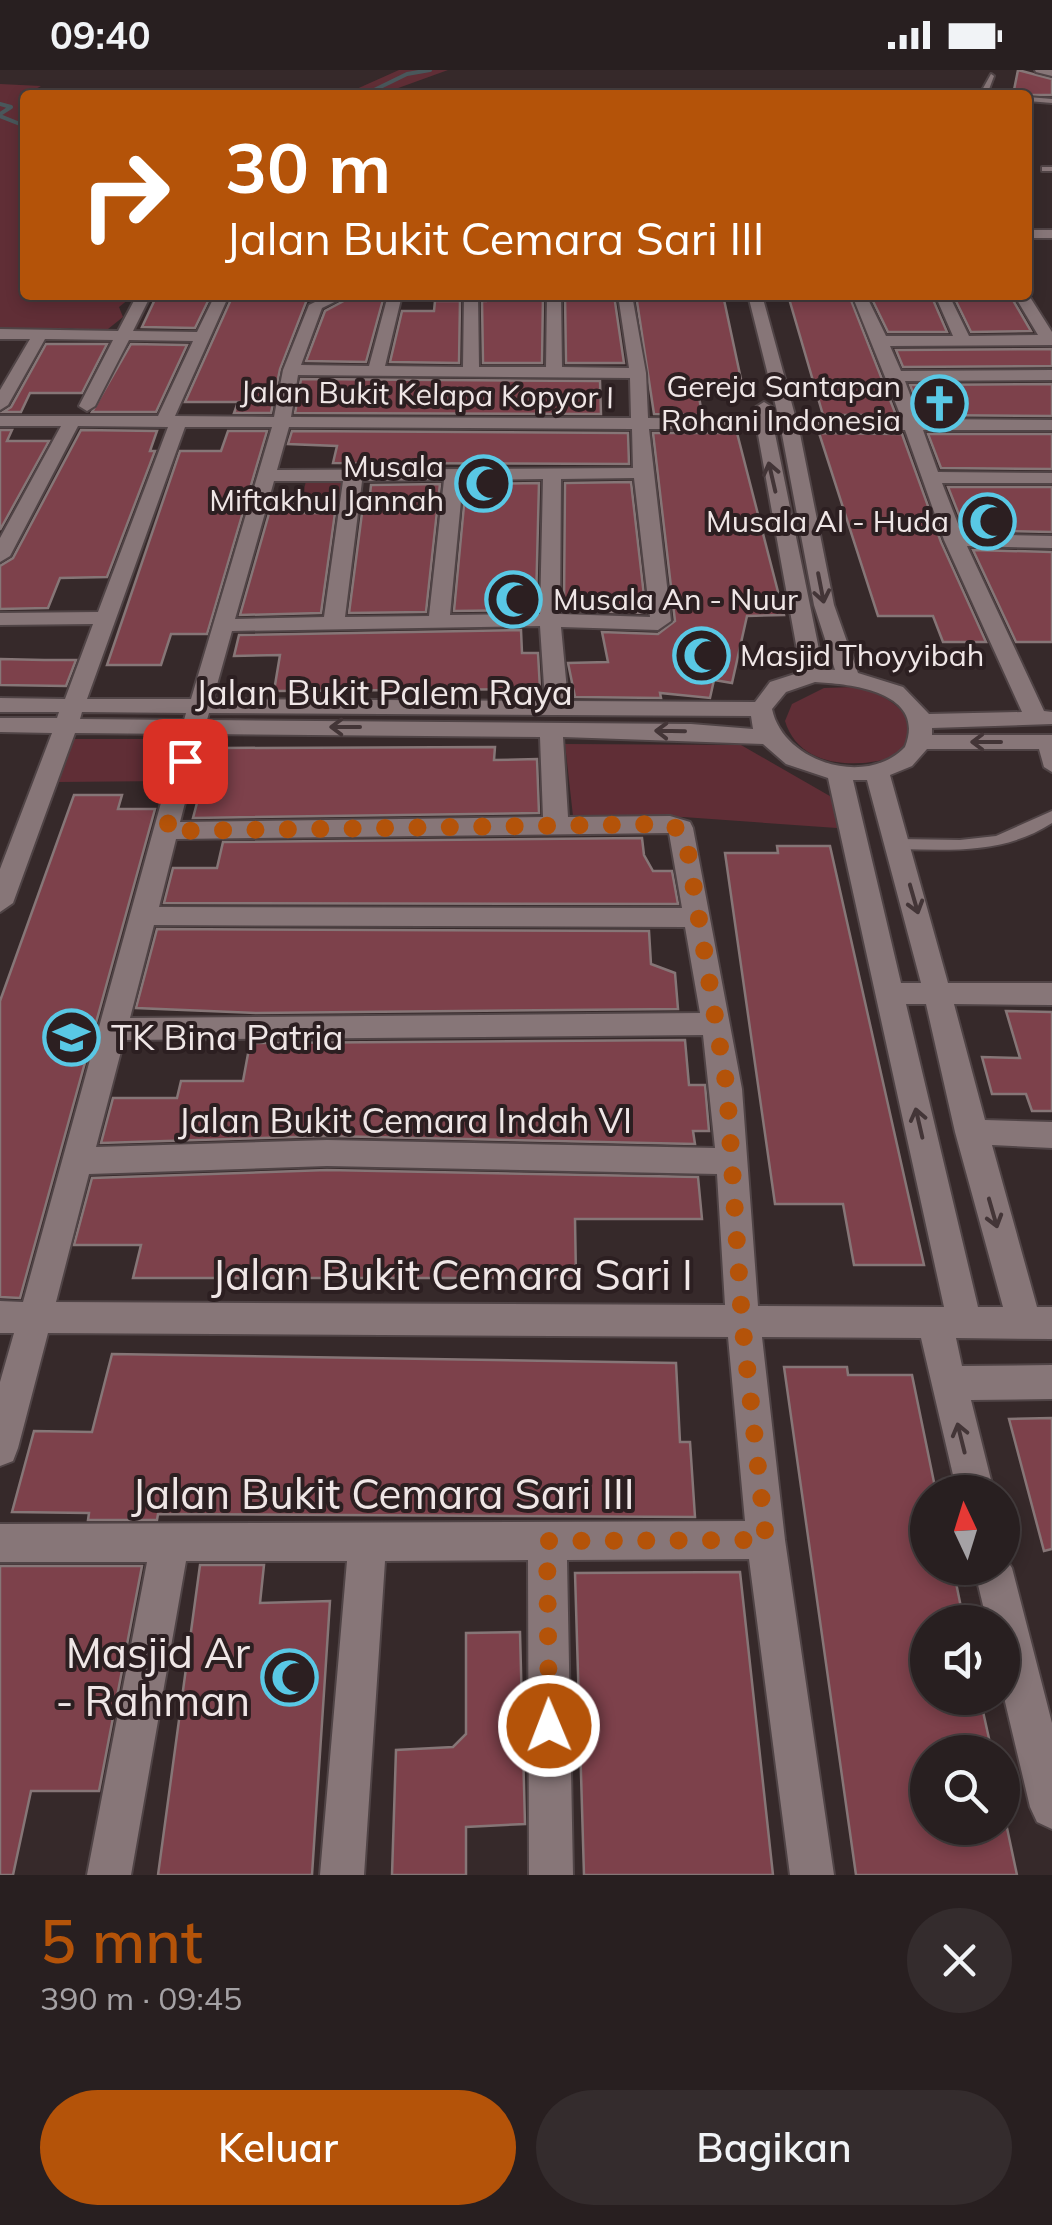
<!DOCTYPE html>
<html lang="id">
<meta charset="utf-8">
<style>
:root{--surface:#281f20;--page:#342c2d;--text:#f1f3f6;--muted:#a5a2a5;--line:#443d3e;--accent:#b45309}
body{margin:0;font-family:Mulish,sans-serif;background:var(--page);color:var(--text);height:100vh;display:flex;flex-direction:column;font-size:38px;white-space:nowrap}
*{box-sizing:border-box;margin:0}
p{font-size:32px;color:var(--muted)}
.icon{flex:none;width:55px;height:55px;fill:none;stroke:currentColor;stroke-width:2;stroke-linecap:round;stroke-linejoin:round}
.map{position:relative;height:1805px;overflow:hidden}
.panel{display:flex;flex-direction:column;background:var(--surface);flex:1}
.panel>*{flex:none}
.banner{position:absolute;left:20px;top:20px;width:1012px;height:210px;border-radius:10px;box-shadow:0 5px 15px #0003,0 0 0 2px var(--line);background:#b45309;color:#fff;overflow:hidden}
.needle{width:65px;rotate:356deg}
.fabs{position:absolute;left:910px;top:1405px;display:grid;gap:20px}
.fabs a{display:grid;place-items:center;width:110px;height:110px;border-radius:50%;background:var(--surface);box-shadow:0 5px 15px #0003,0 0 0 2px var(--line);font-size:50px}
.pin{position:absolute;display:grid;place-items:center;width:85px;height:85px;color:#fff;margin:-42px;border-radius:20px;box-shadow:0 5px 15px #0006}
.me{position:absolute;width:110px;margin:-55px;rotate:359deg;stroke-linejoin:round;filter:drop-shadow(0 0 8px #0008)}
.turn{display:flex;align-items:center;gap:35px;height:210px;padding:0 40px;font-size:45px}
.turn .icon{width:130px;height:130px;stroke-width:2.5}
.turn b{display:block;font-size:70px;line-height:85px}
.round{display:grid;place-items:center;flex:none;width:105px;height:105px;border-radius:52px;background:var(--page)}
.headline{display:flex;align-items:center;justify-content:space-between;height:170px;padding:0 40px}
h1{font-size:60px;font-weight:600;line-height:75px;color:var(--accent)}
.cta{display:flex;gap:20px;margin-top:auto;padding:20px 40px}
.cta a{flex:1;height:115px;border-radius:60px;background:var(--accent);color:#fff;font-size:40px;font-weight:600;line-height:115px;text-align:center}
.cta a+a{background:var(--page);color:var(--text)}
.status{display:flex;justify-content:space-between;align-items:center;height:70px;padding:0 50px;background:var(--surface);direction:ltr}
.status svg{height:28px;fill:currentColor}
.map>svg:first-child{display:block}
</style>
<div class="status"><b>09:40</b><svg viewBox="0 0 49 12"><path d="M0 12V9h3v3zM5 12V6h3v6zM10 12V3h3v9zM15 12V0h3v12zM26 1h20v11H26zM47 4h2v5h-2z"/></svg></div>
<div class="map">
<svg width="1052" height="1805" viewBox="0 0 1052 1805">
<rect width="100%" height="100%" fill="#36292a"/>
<g fill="#602e36">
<path d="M399,0H448L379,25H343Z"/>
<path d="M0,14L41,16L25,25V225H134L119,237L123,247L103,263L70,258L0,262Z"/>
<path d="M306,411H344L338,440H299Z"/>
<path d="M854,617C883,624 900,633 915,659L903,684C864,699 800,701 785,651L792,634L824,618Z"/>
<path d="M73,669H181L169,711L58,712Z"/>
<path d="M565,674L741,675L835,729L837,758L683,747L573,746Z"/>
</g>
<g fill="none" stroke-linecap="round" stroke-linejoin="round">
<g stroke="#49575b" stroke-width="4">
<path d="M364,25L407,4L430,0"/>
<path d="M0,34L11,37L0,44"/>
<path d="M0,46L25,56"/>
</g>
</g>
<g fill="#7d414b" stroke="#867677" stroke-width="2.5">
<path d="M1018,0L1052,9V25H1013Z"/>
<path d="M157,225H211L195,258L142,257Z"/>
<path d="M233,225L308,227L280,299L271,343H234L238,332H185Z"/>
<path d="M487,225H543L542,293H483L482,231H486Z"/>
<path d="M565,225H614L624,293H566Z"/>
<path d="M636,225H723L742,314H697L702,345L654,344Z"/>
<path d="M788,225H849L896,345H823Z"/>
<path d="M870,225H931L947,262H888Z"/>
<path d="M953,225H1010L1031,261L971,262Z"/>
<path d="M353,226H384L366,292L306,291L325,241Z"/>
<path d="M435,231H460L459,293L390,292L402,241H434Z"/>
<path d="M46,274H107L82,323H30L21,342H3L11,337Z"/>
<path d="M131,274L187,275L156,342H92Z"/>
<path d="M1052,279V296L903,297L896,280Z"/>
<path d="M301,309L600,311L601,344L295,343Z"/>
<path d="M1052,314V346L922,345L910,315Z"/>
<path d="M0,360H12L7,371H49L0,460Z"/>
<path d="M81,360L157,361L150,381H155L107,507L60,508L48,538L0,539V496L13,488Z"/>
<path d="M228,361H267L207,564H171L161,595H107L180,381H221Z"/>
<path d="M292,361L628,363L629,394L333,393L337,376L288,374Z"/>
<path d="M653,363H737L784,545L747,546L732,613L714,610L710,628L660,623L661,628L575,627L568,593L608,592L602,562L658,564L675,551Z"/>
<path d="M819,363L902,364L941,472L986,572H943L933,546H878Z"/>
<path d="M928,364H1052V399L941,398Z"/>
<path d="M631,412L646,543L576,541L575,533H564L565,413Z"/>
<path d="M539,413L536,533H519V540L454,541L466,414Z"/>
<path d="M440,414L426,542L349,543L362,443H368L371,415Z"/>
<path d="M948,417H1052V462L965,460Z"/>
<path d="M272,433H293L291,443H335L321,543L240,545Z"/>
<path d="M973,480L1052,482V572H1016Z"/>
<path d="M521,560L522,583H538L540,619L274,621L280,585L234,586L239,565Z"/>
<path d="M0,589L44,590H76L66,616L0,615Z"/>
<path d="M495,677L494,690L537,689L539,743L193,748L202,714H212L220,678Z"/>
<path d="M74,725H122L118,739H155L20,1228L0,1227V931Z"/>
<path d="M642,768L644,785L653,801H672L678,834L164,833L173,798H217L223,772Z"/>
<path d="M777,776H830L924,1195H854L843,1134H775L725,783H778Z"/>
<path d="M157,859L649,861L651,894L675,903L678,939L256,943L136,938Z"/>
<path d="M1006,941L1052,942V1041H1032L1026,1024H992L982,987L1020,988Z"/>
<path d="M685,970L689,1015H705L709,1061H693L695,1074L327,1066L101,1073L113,1028H177L181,1011H243L250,973Z"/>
<path d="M327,1100L698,1107L702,1149H575L576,1208H133L141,1175H74L92,1108Z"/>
<path d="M112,1284L676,1293L680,1372H690L695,1447L158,1444L157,1450H88L89,1443L12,1442L34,1361L92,1362Z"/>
<path d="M784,1297H847L848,1305H912L936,1422H928V1498H953L964,1552H928V1628H980L992,1682H928V1758H1007L1017,1805H856Z"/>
<path d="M1052,1348V1479L1044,1481L1009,1349Z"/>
<path d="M200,1495H264L260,1533L330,1531L312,1805H158Z"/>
<path d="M0,1496H142L99,1721H31L13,1805H0Z"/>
<path d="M740,1502L773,1805H584L575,1503Z"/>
<path d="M520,1562L525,1754L466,1757V1805H392L396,1680L453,1677L466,1664V1563Z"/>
</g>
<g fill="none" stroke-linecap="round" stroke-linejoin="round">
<defs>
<g id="service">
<path d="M991,4L994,6L988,22L990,25H983L981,22Z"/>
<path d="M1028,27L1052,29V33L1028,31Z"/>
<rect x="1042" y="97" width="10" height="4"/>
<path d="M1044,667L1049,669L1052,674V702L1044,697L1037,672Z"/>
<path d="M1052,741V753C1004,784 953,780 898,779L890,774L898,769L960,770L996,766Z"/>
</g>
<g id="minor">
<path d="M1035,0H1052V6L1036,2Z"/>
<rect x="1028" y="160" width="24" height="8"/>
<path d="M1028,224L1052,262V275L890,276L901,301L1052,300V310L905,311L919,349L1052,350V360H923L938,402L1052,403V413H942L962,464L1052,466V478L967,476L1044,641L1052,642V654L932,658V665H1052V679H927L912,696L890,705L948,913H1052V935L954,934L985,1050L1052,1052V1078L992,1075L1037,1237H1052V1269L956,1268L962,1296L1052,1295V1329L971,1330L994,1422H957L921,1268L762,1267L785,1470L834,1805H790L749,1489L567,1490L573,1805H529L528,1490L385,1491L364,1805H320L347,1491H186L131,1805H87L147,1492H0V1454L745,1451L728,1267L48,1263L18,1378L13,1391L0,1396V1312L14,1263H0V1231L23,1232L180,664L75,663L13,833L0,842V799L52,663L0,662V648H57L59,642H0V628L65,629L93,554L0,555V543L98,542L168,357L78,356L10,486L0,492V468L61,356H0V346H158L193,271L129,270L95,336L87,341L79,336L113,270L45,269L8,335L0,340V320L30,269H0V259L118,261L137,225H151L133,261L197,262L215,225H229L175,346L274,347L283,300L309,235L329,225H349L322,238L301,295L369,296L388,225H402L385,296L463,297L464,225H478L479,297H546L547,225H561L562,297L629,298L618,225H632L646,303L648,348L756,349V337L764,332L772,337L773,349H779L748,225H762L796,349H902L852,225H866L886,266H953L935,225H949L969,266L1038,265L1014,225ZM298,305L630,308L631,348L291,347ZM185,357H272L191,629H87ZM289,357L632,359L633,398L277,400ZM649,359H757L801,602L770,612L755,632L568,631L561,557L658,560L671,551ZM774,359H781L814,535L835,600L823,599ZM799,359L905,360L944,470L1022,642L929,644L903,617L858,603L834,535ZM634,408L650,547L560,544L561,409ZM543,409L540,544L450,545L463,410ZM444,410L429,546L345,547L362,411ZM274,411H343L324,547L235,549ZM540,556L545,631L213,629L232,561ZM815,612C852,614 927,622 905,677C866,718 783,692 772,639L786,622ZM82,642L186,643L184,650L80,649ZM209,643L751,646L753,659L691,654L207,650ZM203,664L540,667L543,747L180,752ZM563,667L763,674L786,694L828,708L944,1237L758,1236L742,1019L693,758L690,752L670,746L568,747ZM853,710H867L921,913H901ZM669,763L682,838L159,837L176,769ZM154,855L685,857L700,943L130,948ZM906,934H926L955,1062L1003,1237H978ZM703,965L715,1078L327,1070L96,1077L124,970ZM327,1096L717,1104L725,1235L56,1232L89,1104Z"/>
<path d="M1002,1483L1012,1498L1052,1653V1759L1037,1752L1030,1737L1002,1619V1552H987L974,1498H1002Z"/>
</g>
</defs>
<use href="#service" stroke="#504446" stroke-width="4"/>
<use href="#minor" stroke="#504446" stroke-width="4"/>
<use href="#service" fill="#877678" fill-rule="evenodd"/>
<use href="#minor" fill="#877678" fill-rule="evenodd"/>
</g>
<defs><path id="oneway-shaft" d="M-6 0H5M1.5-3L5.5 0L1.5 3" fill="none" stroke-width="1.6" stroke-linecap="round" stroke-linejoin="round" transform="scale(2.5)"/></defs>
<g stroke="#433537">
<use href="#oneway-shaft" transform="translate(772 407) rotate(-103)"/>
<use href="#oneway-shaft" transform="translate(821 518) rotate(79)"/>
<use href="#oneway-shaft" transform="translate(345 657) rotate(-180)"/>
<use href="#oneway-shaft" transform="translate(670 661) rotate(-179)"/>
<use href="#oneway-shaft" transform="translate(986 672) rotate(180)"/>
<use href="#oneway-shaft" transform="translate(914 829) rotate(74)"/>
<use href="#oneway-shaft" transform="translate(919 1053) rotate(-103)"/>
<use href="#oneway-shaft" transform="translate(993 1143) rotate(74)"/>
<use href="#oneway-shaft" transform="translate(961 1368) rotate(-104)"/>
</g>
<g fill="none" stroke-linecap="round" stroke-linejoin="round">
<path stroke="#b45309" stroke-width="18" stroke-dasharray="0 32.4" d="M185,691L166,761L670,754L685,764L727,1019L742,1251L766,1470L547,1471L549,1656"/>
</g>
<defs>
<symbol id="church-ring" viewBox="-11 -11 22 22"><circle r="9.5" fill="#2c1f21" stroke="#59c8e5" stroke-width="1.5"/><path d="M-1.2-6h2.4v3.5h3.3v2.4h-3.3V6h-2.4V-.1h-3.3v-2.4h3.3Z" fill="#59c8e5"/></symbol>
<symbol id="mosque-ring" viewBox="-11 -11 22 22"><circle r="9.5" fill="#2c1f21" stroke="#59c8e5" stroke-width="1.5"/><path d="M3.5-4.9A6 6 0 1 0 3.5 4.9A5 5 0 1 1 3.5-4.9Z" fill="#59c8e5"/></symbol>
<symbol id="school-ring" viewBox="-11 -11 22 22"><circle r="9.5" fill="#2c1f21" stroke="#59c8e5" stroke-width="1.5"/><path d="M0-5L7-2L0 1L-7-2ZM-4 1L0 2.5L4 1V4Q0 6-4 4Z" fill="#59c8e5"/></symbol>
</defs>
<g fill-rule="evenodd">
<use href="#church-ring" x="908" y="302" width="63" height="63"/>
<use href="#mosque-ring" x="452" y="382" width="63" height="63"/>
<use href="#mosque-ring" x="956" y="420" width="63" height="63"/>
<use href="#mosque-ring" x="482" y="498" width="63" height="63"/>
<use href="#mosque-ring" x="670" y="554" width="63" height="63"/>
<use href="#school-ring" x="40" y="936" width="63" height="63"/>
<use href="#mosque-ring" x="258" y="1576" width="63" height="63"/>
</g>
<g text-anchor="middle" stroke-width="8" stroke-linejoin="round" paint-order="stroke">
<g font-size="30" fill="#efe6e6" stroke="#2c1f21" text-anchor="end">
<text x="901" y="327">Gereja Santapan<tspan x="901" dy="34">Rohani Indonesia</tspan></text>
<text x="444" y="407">Musala<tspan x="444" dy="34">Miftakhul Jannah</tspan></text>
<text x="949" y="462">Musala Al - Huda</text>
<text x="553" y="540" text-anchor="start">Musala An - Nuur</text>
<text x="740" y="596" text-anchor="start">Masjid Thoyyibah</text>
</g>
<g font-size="30" fill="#efe6e6" stroke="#2c1f21">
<text transform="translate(427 325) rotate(1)" y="10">Jalan Bukit Kelapa Kopyor I</text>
</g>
<g font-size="35" fill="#efe6e6" stroke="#2c1f21">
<text x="384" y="635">Jalan Bukit Palem Raya</text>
<text x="405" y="1063">Jalan Bukit Cemara Indah VI</text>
</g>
<g font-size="35" fill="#efe6e6" stroke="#2c1f21" text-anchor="start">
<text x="111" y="980">TK Bina Patria</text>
</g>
<g font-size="42" fill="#efe6e6" stroke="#2c1f21">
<text x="452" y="1220">Jalan Bukit Cemara Sari I</text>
<text x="383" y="1439">Jalan Bukit Cemara Sari III</text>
</g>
<g font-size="42" fill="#efe6e6" stroke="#2c1f21" text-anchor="end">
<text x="250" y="1598">Masjid Ar<tspan x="250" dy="48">- Rahman</tspan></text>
</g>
</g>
</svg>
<div class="fabs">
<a><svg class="needle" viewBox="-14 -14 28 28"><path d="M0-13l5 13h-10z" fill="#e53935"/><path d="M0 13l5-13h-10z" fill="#a5a2a5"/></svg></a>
<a><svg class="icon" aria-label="sound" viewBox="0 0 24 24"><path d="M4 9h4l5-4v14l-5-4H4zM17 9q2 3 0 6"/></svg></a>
<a><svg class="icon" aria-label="search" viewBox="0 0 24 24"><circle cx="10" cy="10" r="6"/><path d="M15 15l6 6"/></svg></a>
</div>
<div class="pin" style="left:185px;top:691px;background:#d93025"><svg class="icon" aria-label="arrive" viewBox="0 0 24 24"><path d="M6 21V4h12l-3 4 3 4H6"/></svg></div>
<svg class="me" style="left:549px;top:1656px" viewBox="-20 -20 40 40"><circle r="17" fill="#b45309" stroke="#fff" stroke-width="3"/><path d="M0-11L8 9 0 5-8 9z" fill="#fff"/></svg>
<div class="banner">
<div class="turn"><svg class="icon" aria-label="right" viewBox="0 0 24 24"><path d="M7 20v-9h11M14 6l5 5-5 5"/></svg><div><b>30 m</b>Jalan Bukit Cemara Sari III</div></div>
</div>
</div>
<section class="panel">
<div class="headline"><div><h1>5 mnt</h1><p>390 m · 09:45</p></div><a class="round"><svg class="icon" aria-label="close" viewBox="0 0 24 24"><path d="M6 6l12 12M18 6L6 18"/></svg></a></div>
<div class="cta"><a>Keluar</a><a>Bagikan</a></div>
</section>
